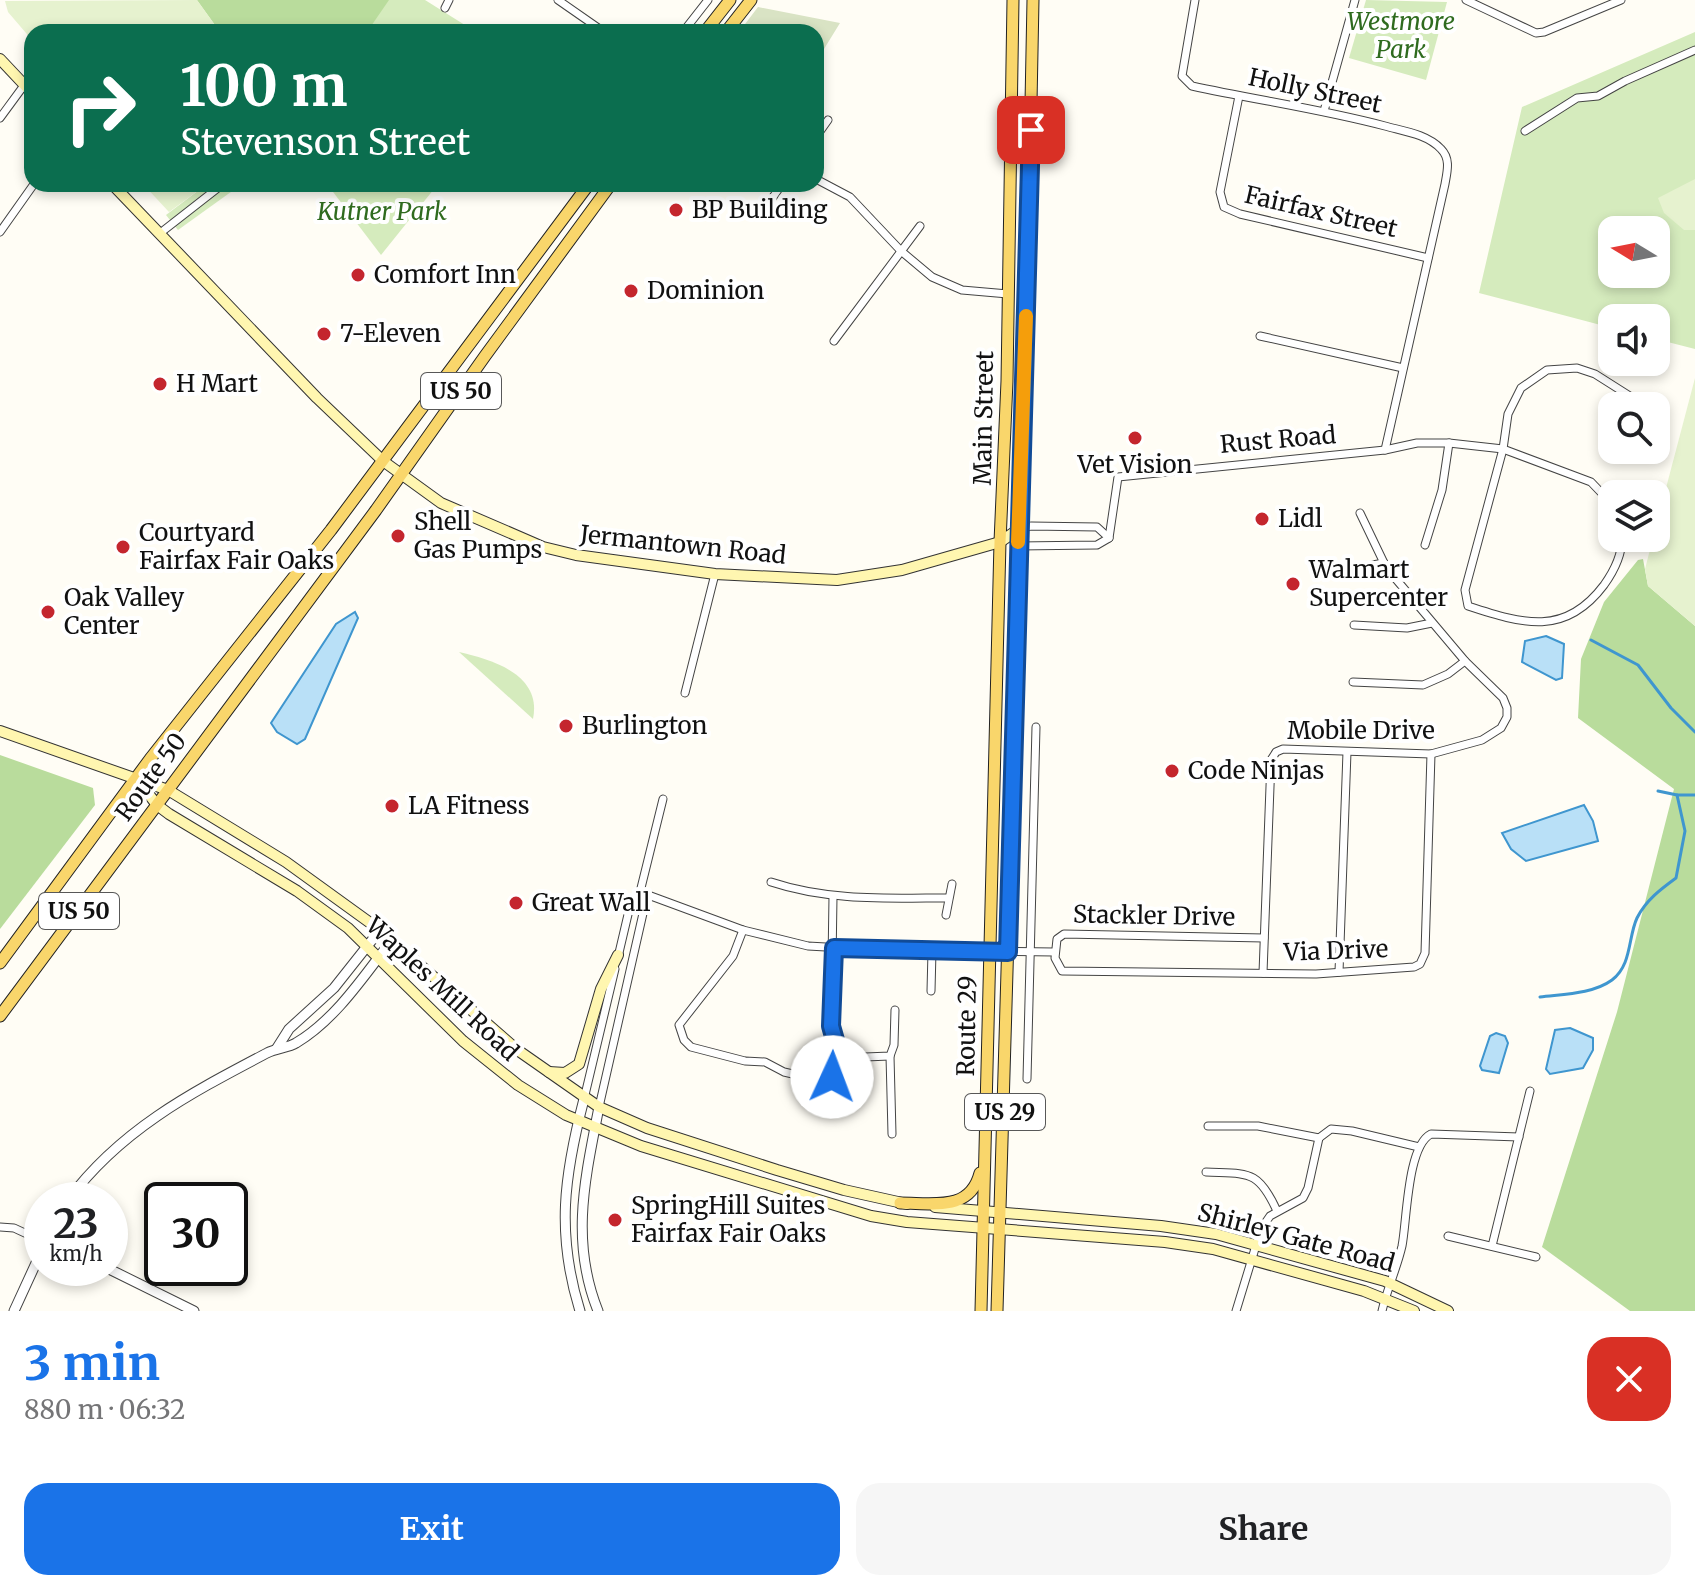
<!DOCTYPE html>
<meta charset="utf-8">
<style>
:root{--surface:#fff;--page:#f6f6f6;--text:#202124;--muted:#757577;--accent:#1a73e8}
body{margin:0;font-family:Merriweather,serif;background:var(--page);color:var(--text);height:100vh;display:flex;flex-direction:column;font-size:30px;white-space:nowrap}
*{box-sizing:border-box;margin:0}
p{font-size:26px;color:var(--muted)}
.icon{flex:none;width:44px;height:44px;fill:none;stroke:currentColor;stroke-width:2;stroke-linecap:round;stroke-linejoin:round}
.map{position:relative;height:1311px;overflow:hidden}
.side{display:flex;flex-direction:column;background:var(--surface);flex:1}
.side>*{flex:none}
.top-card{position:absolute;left:24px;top:24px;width:800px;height:168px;border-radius:24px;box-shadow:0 4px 12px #0003;background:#0b6e4f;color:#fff;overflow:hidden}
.needle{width:52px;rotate:280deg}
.buttons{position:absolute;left:1598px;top:216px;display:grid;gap:16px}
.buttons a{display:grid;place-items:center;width:72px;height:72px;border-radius:16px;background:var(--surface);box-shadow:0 4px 12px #0003;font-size:40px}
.speed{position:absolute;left:24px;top:1182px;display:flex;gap:16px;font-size:40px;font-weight:700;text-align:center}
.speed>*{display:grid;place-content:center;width:104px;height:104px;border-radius:50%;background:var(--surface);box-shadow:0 4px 12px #0003;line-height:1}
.speed small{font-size:20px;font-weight:400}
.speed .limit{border:4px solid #111;border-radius:12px;background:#fff;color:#111}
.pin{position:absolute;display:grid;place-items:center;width:68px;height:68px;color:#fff;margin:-34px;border-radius:16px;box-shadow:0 4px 12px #0006}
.me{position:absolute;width:88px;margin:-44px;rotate:2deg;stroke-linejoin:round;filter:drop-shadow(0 0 6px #0008)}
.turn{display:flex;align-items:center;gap:28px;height:168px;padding:0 24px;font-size:36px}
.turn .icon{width:104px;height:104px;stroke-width:2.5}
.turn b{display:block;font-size:56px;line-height:68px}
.round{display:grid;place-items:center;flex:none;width:84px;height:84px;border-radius:24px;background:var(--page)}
.headline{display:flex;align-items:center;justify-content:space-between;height:136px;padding:0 24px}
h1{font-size:48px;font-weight:700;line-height:60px;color:var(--accent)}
.button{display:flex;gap:16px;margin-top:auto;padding:16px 24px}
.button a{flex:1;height:92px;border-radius:24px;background:var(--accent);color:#fff;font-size:32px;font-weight:700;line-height:92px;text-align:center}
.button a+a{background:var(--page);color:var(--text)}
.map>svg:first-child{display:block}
</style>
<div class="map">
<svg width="1695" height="1311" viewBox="0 0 1695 1311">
<rect width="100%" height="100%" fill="#fffdf5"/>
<g fill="#d5ebbd" fill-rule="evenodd">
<path d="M197,0H425L476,32H220Z"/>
<path d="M1366,0L1447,2L1426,80L1349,58Z"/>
<path d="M1695,32V349L1656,339V318H1612V328L1479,293L1522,107ZM1612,230H1656V274H1612Z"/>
<path d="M207,184H242L178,230L166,215Z"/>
<path d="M327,184H438L381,255Z"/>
<path d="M459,652C494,660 542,675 533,719Z"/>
</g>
<g fill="#b9dc9c">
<path d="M197,0H389L367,32H220Z"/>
<path d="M1643,559L1648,586L1695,626V1311H1630L1542,1247L1617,1012L1674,789L1578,718L1581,659L1604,602L1638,560Z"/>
<path d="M0,755L93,788L95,805L0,929Z"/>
</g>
<path fill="#d9e3c4" d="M758,7L840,23L816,62V32H739Z"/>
<g fill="#e6f2cf">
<path d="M197,0L220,32H32V40L8,12L5,1Z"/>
<path d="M1695,179V230H1684L1664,213L1658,198Z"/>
<path d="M143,184H207L169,212Z"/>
<path d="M1695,378V626L1648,586L1645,569L1653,538H1656V526Z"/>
</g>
<g fill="#b9e0f7" stroke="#3f96cf" stroke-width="2">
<path d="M355,612L358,618L305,739L297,744L277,732L271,723L336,624Z"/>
<path d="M1546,636L1564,644L1562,678L1556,680L1522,662L1525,641Z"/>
<path d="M1584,805L1593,821L1598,841L1526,861L1511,849L1502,833Z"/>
<path d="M1570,1028L1593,1038V1050L1583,1068L1550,1074L1546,1069L1555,1030Z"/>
<path d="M1496,1033L1505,1036L1508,1043L1499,1073L1482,1070L1480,1066L1490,1036Z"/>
</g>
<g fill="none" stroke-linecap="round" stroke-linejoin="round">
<g stroke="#3f96cf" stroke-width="3">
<path d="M1591,640L1638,665L1671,708L1695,732"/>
<path d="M1658,791L1677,795"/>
<path d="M1540,997C1563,994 1593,994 1612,980C1632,965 1628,937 1637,918C1646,900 1661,889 1676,878L1685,831L1677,795H1695"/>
</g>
<defs>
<g id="minor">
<path d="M558,0L604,32"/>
<path d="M1195,0L1182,76L1192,86C1256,100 1321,109 1385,126C1403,131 1427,134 1441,149C1451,159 1447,172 1445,184L1385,450"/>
<path d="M1466,0L1536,33L1544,32L1621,0"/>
<path d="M445,8L449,0"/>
<path d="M683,32L708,0"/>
<path d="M1239,96L1220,192L1224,207L1240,214L1428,258"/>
<path d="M1324,111L1355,0"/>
<path d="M0,118L25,84"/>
<path d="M1525,131L1577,98L1598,96L1625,81L1695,50"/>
<path d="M816,137L828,120"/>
<path d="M816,179L850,197L901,251L932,277L962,290L1008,294"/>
<path d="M762,213L782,184"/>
<path d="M0,232L34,184"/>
<path d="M159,234L223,184"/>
<path d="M1260,336L1403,368"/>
<path d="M834,341L920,226"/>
<path d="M1109,538L1118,477L1385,450L1417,443H1449L1503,449L1591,482L1612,504"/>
<path d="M1622,538C1622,555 1614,571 1604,585C1565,637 1523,624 1468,606L1465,590L1503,449L1508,414L1521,388L1547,370L1577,368L1595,374L1636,400"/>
<path d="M1425,545L1442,490L1449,443"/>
<path d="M1018,546L1097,545L1109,538L1097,527L1031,526L1019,529"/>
<path d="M1355,568L1384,563"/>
<path d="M1354,625L1407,628L1432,623"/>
<path d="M1353,682L1423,685L1448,674L1465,661"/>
<path d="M685,693L715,574"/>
<path d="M771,882C828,901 887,898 948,898"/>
<path d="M640,892L743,930L808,946L879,950L1054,952"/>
<path d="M946,915L952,884"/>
<path d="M743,930L733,956L679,1025L684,1040L691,1047L745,1061L765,1062L784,1072L823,1081L832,1077L840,1058L831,1026L833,897"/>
<path d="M1264,938L1064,934L1057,939L1055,958L1062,971L1316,974L1414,967L1420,964L1425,953L1431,754"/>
<path d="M618,957L630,906L640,892L663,799"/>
<path d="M1339,972L1347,752"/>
<path d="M1263,973L1271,760L1276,752L1283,749L1431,754L1482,740L1501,728L1507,717V708L1503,698L1465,661L1395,578L1384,563L1360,513"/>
<path d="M931,991L932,951"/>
<path d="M890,1056L892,1134"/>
<path d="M840,1058L890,1056L894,1045L895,1010"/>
<path d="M1027,1079L1036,727"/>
<path d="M584,1099L615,969"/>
<path d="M599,1107L644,909L640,892"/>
<path d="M1208,1126H1258L1319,1138"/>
<path d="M1319,1138L1331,1129L1352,1131L1419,1147"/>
<path d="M1206,1172C1248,1174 1258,1169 1277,1211"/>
<path d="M0,1227L14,1228L42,1241"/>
<path d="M1448,1236L1536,1257"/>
<path d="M1492,1246L1530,1091"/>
<path d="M1236,1311L1261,1229L1270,1216L1303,1198L1308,1188L1319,1138"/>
<path d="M1382,1311C1387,1289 1397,1268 1402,1246C1407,1221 1407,1146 1431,1134L1519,1137"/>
</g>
<g id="tertiary">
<path d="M277,1048L289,1029L334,988L380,930"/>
<path d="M68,1200C121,1129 191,1093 267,1053C276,1048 288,1048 296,1043C335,1020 364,976 391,941"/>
<path d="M107,1268L194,1311"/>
<path d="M14,1311L42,1250"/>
<path d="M580,1311C556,1234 564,1176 584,1099"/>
<path d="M598,1311C570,1241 585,1179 599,1107"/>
</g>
<g id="secondary">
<path d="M0,59L32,93"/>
<path d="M112,184L317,398L383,461L441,503L543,547L576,555L715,574L837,580L902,570L1000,542L1019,529"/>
<path d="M0,731L168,790L286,862L380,930L516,1049L599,1107L647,1128L777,1170L844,1190L907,1204"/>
<path d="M137,779L157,805L169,814L297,891L348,928L463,1041L518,1085L566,1115L641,1146L871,1216L907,1222L1165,1242L1213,1249L1364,1291L1414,1311"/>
<path d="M549,1072L565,1073L579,1064L601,989L618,955"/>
<path d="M935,1207L1161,1226L1216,1234L1385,1281L1448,1311"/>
</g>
<g id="primary">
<path d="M705,32L730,0"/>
<path d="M726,32L751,0"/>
<path d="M0,963L150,759L331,530L589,184"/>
<path d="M0,1016L376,510L485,356L611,184"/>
<path d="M900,1203C933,1203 970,1212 980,1173"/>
<path d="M981,1311L1000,542L1007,381L1013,0"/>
<path d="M997,1311L1028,258L1033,0"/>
</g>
</defs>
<use href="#minor" stroke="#444" stroke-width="9"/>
<use href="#tertiary" stroke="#444" stroke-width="11"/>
<use href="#secondary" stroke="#333" stroke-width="12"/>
<use href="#primary" stroke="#222" stroke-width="13"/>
<use href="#minor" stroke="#fff" stroke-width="7"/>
<use href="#tertiary" stroke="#fff" stroke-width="9"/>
<use href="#secondary" stroke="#fff6b0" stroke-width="10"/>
<use href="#primary" stroke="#f9d66b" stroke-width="11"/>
</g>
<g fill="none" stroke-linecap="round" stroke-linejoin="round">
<defs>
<path id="route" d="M832,1077L840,1058L831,1026L834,948L1008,952L1031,130"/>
</defs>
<use href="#route" stroke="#114b97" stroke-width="20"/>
<use href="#route" stroke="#1a73e8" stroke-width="14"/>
<path stroke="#f59e0b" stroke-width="14" d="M1018,542L1026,316"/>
</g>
<g fill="#c4262e" stroke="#fff" stroke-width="3">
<circle cx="676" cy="210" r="8"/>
<circle cx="358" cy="275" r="8"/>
<circle cx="631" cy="291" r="8"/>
<circle cx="324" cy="334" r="8"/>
<circle cx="160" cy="384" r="8"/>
<circle cx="1135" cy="438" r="8"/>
<circle cx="1262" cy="519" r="8"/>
<circle cx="398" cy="536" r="8"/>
<circle cx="123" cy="547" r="8"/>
<circle cx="1293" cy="584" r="8"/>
<circle cx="48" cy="612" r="8"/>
<circle cx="566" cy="726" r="8"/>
<circle cx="1172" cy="771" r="8"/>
<circle cx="392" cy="806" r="8"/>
<circle cx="516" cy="903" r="8"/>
<circle cx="615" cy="1220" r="8"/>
</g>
<g text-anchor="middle" stroke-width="8" stroke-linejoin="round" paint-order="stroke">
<g fill="#fff" stroke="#585858" stroke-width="2">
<rect x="421" y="373" width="80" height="36" rx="6"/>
<rect x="39" y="893" width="80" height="36" rx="6"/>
<rect x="965" y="1094" width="80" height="36" rx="6"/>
</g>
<g font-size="22" font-weight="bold" fill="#111">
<text x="461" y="399">US 50</text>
<text x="79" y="919">US 50</text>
<text x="1005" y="1120">US 29</text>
</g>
<g font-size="24" font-style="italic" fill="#2f6b1f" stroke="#fff">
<text x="1401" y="30">Westmore<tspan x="1401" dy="28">Park</tspan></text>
<text x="382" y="220">Kutner Park</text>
</g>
<g font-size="24" fill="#111" stroke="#fff">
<text transform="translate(1315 91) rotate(12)" y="8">Holly Street</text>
<text transform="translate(1321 212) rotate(13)" y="8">Fairfax Street</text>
<text transform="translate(984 418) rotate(-89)" y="8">Main Street</text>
<text transform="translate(1278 440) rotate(-5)" y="8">Rust Road</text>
<text transform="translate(683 545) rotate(6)" y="8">Jermantown Road</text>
<text x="1361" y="739">Mobile Drive</text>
<text transform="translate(151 777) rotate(-54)" y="8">Route 50</text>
<text transform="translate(1154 916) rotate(1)" y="8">Stackler Drive</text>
<text transform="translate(1336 951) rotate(-2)" y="8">Via Drive</text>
<text transform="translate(442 989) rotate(43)" y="8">Waples Mill Road</text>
<text transform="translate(967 1026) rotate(-89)" y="8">Route 29</text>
<text transform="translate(1296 1238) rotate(15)" y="8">Shirley Gate Road</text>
</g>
<g font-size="24" fill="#111" stroke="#fff" text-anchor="start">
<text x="692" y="218">BP Building</text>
<text x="374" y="283">Comfort Inn</text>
<text x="647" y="299">Dominion</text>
<text x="340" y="342">7-Eleven</text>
<text x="176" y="392">H Mart</text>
<text x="1135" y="473" text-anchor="middle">Vet Vision</text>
<text x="1278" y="527">Lidl</text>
<text x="414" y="530">Shell<tspan x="414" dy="28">Gas Pumps</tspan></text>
<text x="139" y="541">Courtyard<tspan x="139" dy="28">Fairfax Fair Oaks</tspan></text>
<text x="1309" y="578">Walmart<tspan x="1309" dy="28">Supercenter</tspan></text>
<text x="64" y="606">Oak Valley<tspan x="64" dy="28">Center</tspan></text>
<text x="582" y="734">Burlington</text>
<text x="1188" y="779">Code Ninjas</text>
<text x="408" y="814">LA Fitness</text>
<text x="532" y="911">Great Wall</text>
<text x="631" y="1214">SpringHill Suites<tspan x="631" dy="28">Fairfax Fair Oaks</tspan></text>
</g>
</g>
</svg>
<div class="buttons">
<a><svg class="needle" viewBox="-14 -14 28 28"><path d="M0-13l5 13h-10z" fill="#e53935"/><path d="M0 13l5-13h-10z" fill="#757577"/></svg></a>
<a><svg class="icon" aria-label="sound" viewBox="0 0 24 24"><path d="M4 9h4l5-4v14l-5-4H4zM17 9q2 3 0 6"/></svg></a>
<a><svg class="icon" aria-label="search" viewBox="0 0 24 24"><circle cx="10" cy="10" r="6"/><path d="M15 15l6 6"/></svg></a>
<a><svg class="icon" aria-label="layers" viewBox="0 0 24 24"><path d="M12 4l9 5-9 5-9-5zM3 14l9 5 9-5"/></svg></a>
</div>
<div class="speed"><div>23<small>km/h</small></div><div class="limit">30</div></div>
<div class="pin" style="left:1031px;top:130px;background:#d93025"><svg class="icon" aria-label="arrive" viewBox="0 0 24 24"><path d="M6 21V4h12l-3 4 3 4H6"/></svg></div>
<svg class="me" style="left:832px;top:1077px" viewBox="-20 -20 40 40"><circle r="19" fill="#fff"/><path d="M0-13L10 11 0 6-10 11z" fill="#1a73e8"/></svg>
<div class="top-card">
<div class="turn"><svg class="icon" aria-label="right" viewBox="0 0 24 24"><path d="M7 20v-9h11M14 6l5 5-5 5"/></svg><div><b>100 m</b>Stevenson Street</div></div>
</div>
</div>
<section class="side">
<div class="headline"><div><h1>3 min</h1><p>880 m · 06:32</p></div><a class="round" style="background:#d93025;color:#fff"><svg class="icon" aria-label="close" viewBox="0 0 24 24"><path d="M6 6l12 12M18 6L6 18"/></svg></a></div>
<div class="button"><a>Exit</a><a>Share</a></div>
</section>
